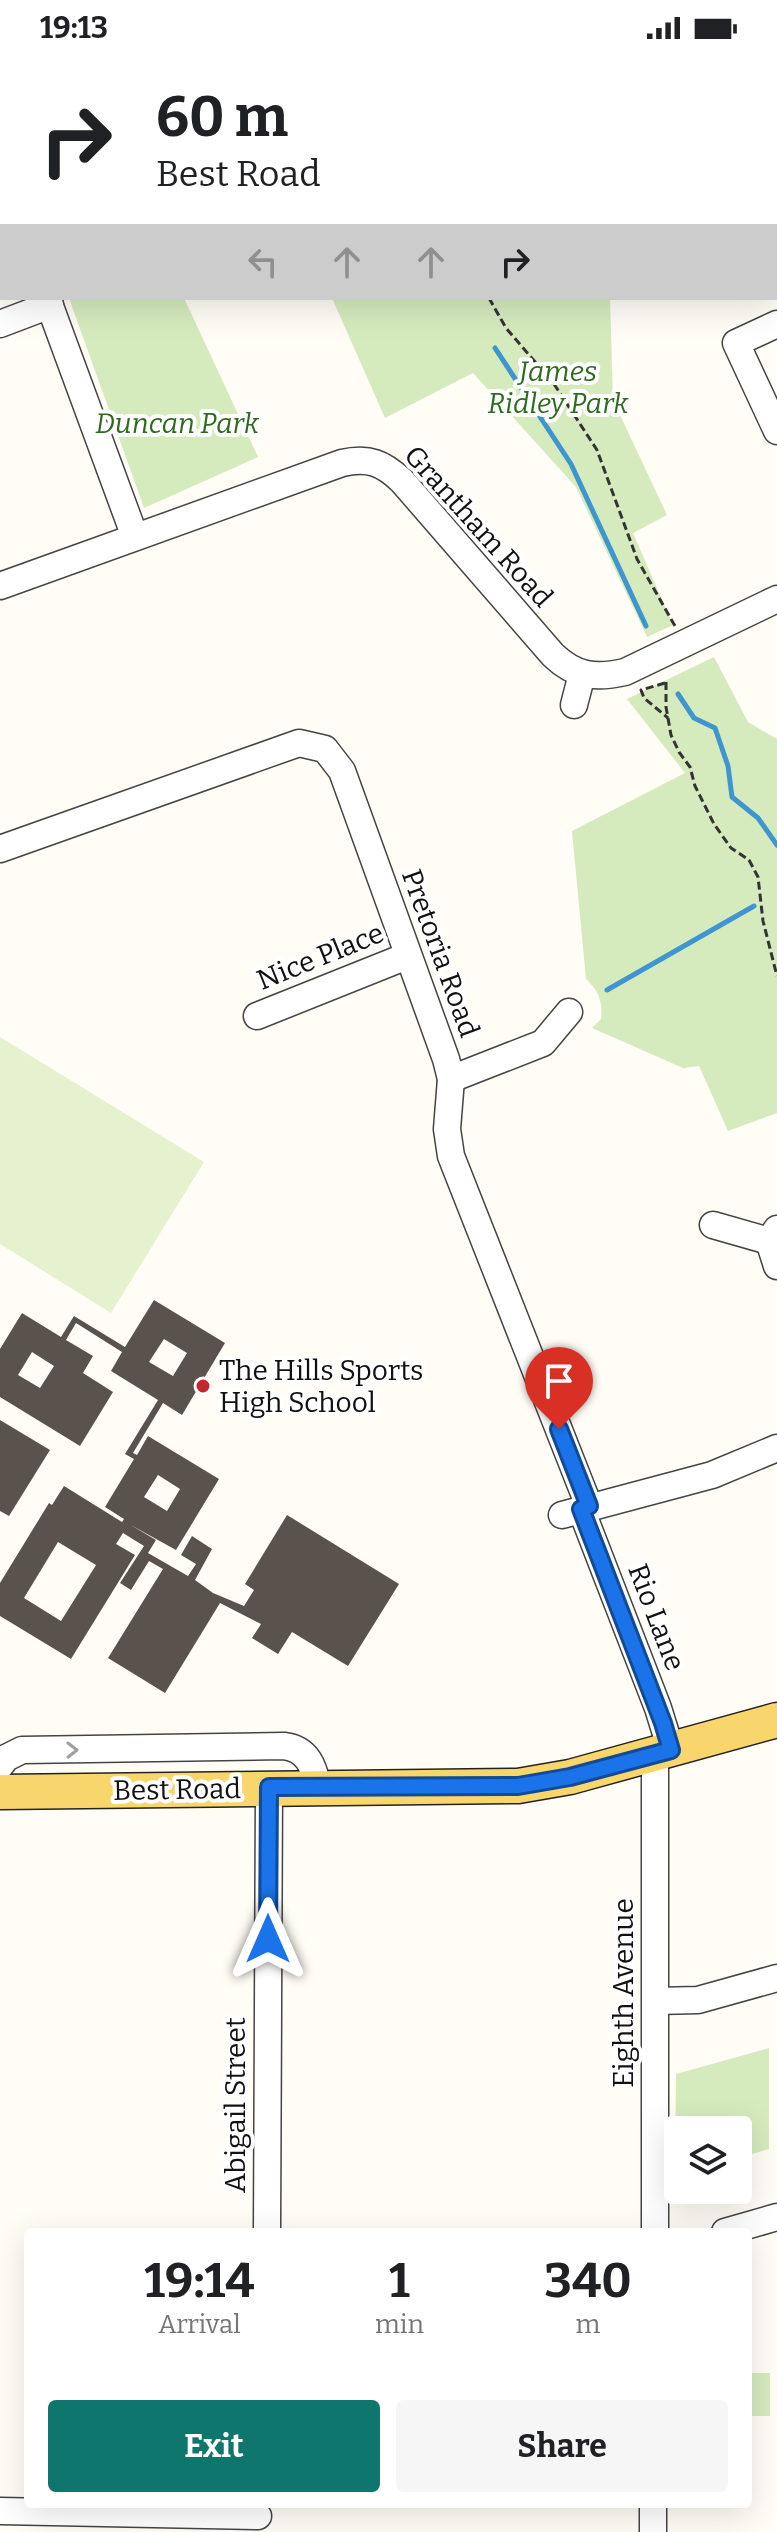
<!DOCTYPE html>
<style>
:root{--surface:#fff;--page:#f6f6f6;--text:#202124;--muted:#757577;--accent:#0f766e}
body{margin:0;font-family:Bitter,serif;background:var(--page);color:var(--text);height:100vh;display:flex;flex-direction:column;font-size:30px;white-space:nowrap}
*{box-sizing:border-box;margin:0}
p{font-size:26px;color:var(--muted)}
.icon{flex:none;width:44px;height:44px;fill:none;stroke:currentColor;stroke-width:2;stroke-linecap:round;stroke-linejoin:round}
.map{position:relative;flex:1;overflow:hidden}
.sheet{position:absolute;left:24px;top:2172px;width:728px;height:280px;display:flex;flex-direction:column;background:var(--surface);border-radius:8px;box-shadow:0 8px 32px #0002}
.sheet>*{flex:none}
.top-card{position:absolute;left:0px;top:0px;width:778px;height:244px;box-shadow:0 8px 32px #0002;background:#fff;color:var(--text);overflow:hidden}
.tools{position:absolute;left:664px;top:2060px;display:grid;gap:16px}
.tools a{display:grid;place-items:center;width:88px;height:88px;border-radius:8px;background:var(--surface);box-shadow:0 8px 32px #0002;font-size:40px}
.pin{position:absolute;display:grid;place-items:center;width:68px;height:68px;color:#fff;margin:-82px -34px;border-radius:50% 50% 50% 0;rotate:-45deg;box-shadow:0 0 8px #0007}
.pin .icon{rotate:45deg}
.me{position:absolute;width:88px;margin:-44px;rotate:0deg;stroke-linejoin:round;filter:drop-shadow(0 0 6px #0008)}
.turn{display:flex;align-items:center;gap:28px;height:168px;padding:0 24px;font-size:36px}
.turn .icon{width:104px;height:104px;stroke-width:2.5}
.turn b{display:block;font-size:56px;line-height:68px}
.lanes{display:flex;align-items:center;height:76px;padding:0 24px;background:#0003;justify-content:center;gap:40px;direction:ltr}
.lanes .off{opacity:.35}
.eta{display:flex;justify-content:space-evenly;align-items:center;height:136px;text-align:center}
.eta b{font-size:48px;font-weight:700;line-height:56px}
.button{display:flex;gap:16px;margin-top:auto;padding:16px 24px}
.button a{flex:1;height:92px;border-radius:8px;background:var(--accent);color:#fff;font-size:32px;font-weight:700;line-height:92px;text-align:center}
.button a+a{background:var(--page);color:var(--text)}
.status{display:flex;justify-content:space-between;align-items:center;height:56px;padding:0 40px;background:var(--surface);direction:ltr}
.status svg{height:22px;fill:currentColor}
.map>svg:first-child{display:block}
</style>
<div class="status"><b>19:13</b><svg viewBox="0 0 49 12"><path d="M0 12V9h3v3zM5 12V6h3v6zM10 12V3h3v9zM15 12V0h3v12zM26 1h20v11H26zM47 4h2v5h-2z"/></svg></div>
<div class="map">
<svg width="777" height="2476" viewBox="0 0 777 2476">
<rect width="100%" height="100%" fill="#fffdf5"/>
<g fill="#d5ebbd">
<path d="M0,0H604L606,2H2V57Z"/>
<path d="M69,242H184L258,401L144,452Z"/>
<path d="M332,242H610L613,344L667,459L633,477L673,569L647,581L576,431L473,317L385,362Z"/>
<path d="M714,601L748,666L777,683V1057L728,1075L699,1010L683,1012L592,972L601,963C603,946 599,935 586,923L572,775L685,717L627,643Z"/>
<path d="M769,1992V2093L738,2102V2074H678V2119H675L676,2018Z"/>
<rect x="748" y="2317" width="22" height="43"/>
</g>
<path fill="#e6f2cf" d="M0,981L204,1106L111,1257L0,1188Z"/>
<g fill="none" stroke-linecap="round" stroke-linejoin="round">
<g stroke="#3f96cf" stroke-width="5">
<path d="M381,0L382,2"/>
<path d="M495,292L571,408L646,570"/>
<path d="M678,638L694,662L715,672L728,710L732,741L758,762L777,789"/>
<path d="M607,934L754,850"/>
</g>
</g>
<g fill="#5a524d" fill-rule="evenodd">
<path d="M154,1244L225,1287L182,1359L163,1347L133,1397L137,1399L148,1380L219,1423L176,1494L129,1468L156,1484L148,1497L188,1520L196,1508L181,1499L192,1480L212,1493L195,1524L213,1537L244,1550L254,1534L245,1528L287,1459L399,1528L348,1610L292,1576L278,1598L252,1582L261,1568L220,1547L165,1637L108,1602L163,1513L149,1505L131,1534L120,1527L144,1490L123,1477L116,1488L135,1499L71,1603L0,1560V1527L49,1447L52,1449L64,1430L122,1466L124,1463L105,1451L134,1403L125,1398L158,1344L111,1315L122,1296L76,1267L66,1284L93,1300L83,1317L113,1336L80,1390L0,1341V1293L22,1257L61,1281L74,1260L125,1291ZM164,1283L187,1297L173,1320L149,1306ZM32,1296L54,1310L40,1332L18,1319ZM158,1419L180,1433L167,1455L144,1441ZM58,1486L96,1509L61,1565L24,1542Z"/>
<path d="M0,1364L50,1394L9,1460L0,1455Z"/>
</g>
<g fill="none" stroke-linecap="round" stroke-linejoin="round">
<defs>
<g id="minor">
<path d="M0,107L2,113"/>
<path d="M47,242L135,481"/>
<path d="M0,268L50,249"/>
<path d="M777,268L736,287L777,375"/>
<path d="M0,530L342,407C369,401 383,407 402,425L553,599C575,620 595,623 625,616L777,543"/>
<path d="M574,649L582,618"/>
<path d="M0,793L299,687L325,693L342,715L446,1003L451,1023L447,1073L451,1100L589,1450"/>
<path d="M257,960L407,900"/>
<path d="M451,1023L543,987L569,956"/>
<path d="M713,1169L769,1185"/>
<path d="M777,1173L769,1185L777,1210"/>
<path d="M581,1453L658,1652L671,1694"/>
<path d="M562,1459L712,1419L777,1392"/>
<path d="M655,1698V2176"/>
<path d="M0,1710L6,1702L22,1694L284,1690C308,1693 314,1711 318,1732"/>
<path d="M656,1945L698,1944L777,1922"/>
<path d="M267,2176L269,1731"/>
<path d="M725,2176L777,2161"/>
<path d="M0,2455L258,2460"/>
<path d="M653,2476V2448"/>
</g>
<path id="major" d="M0,1736L518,1730L570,1721L777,1664"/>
</defs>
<use href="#minor" stroke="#444" stroke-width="29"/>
<use href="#major" stroke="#222" stroke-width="37"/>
<g stroke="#333" stroke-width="3" stroke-dasharray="8 4" stroke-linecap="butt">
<path d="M251,0L252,2"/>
<path d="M507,0V2"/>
<path d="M489,242L506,272L554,328L597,394L637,503L675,570"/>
<path d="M666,626V651L671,679L679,696L690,711L695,730L714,768L731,792L749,804L758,821L763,865L777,920"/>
<path d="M665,627L641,634L644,642L668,662"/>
</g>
<use href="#minor" stroke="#fff" stroke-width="26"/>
<use href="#major" stroke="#f9d66b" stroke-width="34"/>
</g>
<defs><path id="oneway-chevron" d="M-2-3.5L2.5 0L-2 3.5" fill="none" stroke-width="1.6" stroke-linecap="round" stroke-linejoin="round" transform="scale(2)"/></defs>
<use stroke="#a0a0a0" href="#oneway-chevron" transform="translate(72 1694) rotate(-1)"/>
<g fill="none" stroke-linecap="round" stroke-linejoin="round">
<defs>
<path id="route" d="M268,1883L269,1731L518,1730L570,1721L671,1694L663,1667L581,1453L589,1450L559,1373"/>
</defs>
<use href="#route" stroke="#114b97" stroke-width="20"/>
<use href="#route" stroke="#1a73e8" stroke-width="14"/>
</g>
<circle fill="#c4262e" stroke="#fff" stroke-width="3" cx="203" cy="1330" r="8"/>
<g text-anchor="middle" stroke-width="8" stroke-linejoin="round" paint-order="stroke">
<g font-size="28" font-style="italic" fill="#2f6b1f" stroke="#fff">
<text x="558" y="325">James<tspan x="558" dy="32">Ridley Park</tspan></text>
<text x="177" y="377">Duncan Park</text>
</g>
<g font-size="28" fill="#111" stroke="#fff">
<text transform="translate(479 470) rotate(48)" y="10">Grantham Road</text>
<text transform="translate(441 897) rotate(70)" y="10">Pretoria Road</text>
<text transform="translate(320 900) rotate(-22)" y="10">Nice Place</text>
<text transform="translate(657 1561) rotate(69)" y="10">Rio Lane</text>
<text transform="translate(177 1733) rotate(-1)" y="10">Best Road</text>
<text transform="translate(623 1937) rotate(-90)" y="10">Eighth Avenue</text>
<text transform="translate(235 2049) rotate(-90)" y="10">Abigail Street</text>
</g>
<g font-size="28" fill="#111" stroke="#fff" text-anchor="start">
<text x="219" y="1324">The Hills Sports<tspan x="219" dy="32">High School</tspan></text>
</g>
</g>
</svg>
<div class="tools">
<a><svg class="icon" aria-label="layers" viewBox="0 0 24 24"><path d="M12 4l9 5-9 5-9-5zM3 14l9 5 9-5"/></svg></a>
</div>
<div class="pin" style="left:559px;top:1373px;background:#d93025"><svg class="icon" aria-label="arrive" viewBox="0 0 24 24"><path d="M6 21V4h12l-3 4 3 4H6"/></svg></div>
<svg class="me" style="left:268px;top:1883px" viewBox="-20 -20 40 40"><path d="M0-17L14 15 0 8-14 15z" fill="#1a73e8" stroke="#fff" stroke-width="4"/></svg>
<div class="top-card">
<div class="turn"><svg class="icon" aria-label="right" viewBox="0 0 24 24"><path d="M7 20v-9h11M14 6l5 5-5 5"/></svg><div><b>60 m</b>Best Road</div></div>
<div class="lanes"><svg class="icon off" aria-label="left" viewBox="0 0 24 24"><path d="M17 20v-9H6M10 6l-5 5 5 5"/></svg><svg class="icon off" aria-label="ahead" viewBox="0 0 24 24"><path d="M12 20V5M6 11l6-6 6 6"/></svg><svg class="icon off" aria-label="ahead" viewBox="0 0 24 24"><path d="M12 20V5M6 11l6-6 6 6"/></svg><svg class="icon" aria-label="right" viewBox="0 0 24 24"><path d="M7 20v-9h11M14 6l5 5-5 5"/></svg></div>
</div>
<section class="sheet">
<div class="eta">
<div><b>19:14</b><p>Arrival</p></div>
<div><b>1</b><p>min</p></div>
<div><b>340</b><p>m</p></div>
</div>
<div class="button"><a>Exit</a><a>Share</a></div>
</section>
</div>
